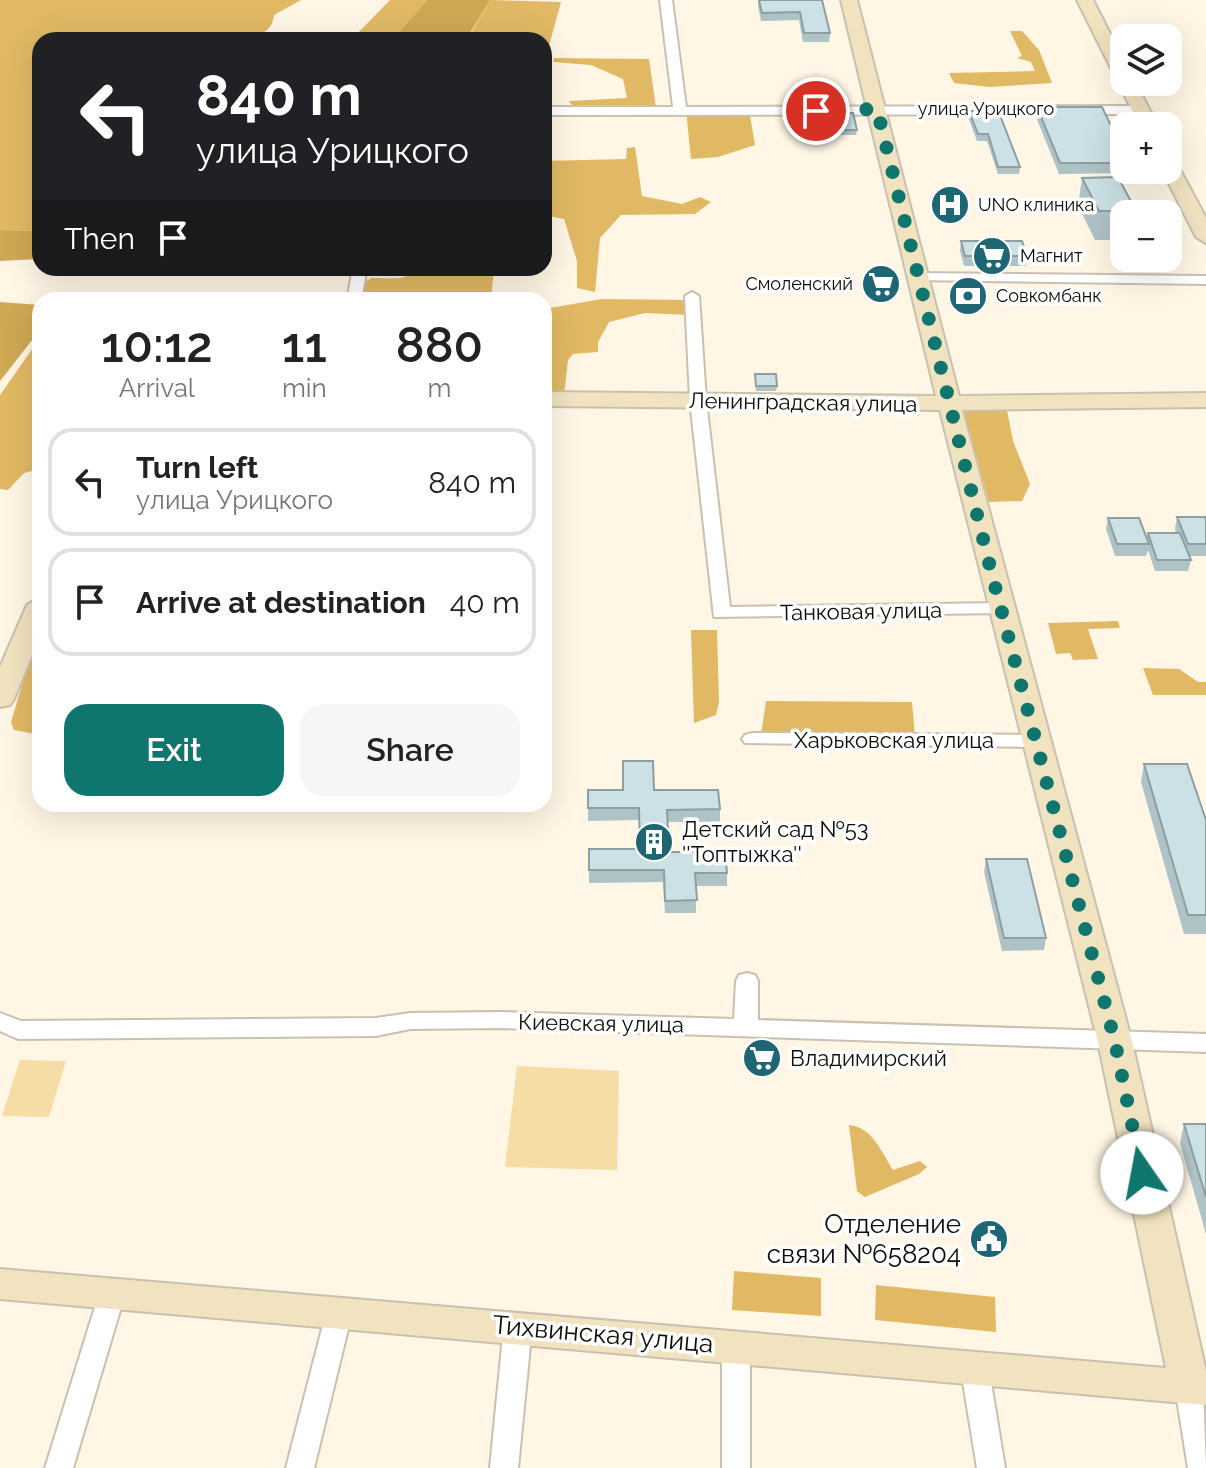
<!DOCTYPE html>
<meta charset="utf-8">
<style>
:root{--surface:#fff;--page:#f6f6f6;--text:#222;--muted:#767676;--line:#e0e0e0;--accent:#0f766e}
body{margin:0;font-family:Raleway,sans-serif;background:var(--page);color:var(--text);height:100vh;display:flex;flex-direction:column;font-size:30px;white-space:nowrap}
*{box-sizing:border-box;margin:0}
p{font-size:26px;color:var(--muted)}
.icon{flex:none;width:44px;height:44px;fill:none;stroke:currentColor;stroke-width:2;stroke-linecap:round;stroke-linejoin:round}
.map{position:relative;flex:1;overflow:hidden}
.sheet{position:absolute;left:32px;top:292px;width:520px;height:520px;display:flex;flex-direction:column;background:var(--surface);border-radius:24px;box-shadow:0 8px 32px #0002}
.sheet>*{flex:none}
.hud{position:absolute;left:32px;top:32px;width:520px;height:244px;border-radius:24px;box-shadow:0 8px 32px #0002;background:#202124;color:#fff;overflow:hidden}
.fabs{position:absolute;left:1110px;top:24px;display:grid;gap:16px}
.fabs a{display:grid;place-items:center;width:72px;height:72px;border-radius:16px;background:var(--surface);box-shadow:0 8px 32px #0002;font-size:40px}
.pin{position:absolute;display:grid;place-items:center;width:68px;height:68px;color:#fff;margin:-34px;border:4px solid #fff;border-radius:50%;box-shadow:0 2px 8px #0007}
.me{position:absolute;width:88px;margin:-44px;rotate:348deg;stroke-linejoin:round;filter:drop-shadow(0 0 6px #0008)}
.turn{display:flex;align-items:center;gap:28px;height:168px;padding:0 32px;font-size:36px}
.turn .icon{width:104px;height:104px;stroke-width:2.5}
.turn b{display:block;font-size:56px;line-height:68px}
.then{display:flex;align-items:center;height:76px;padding:0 32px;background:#0003;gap:16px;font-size:30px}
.eta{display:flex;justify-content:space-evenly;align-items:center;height:136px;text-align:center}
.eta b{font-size:48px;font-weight:600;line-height:56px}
.button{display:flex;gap:16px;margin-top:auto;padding:16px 32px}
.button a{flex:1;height:92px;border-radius:24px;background:var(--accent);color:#fff;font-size:32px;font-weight:600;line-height:92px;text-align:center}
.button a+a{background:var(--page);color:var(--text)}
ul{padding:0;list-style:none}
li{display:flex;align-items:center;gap:24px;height:108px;margin:0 16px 12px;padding:0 16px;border:4px solid var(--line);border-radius:24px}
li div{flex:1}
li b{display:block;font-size:30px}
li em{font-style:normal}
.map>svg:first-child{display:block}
</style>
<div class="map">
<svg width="1206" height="1468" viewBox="0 0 1206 1468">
<rect width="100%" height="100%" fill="#fff6e5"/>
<g fill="#f6dca5">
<path d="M20,1060L66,1061L49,1117L2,1116Z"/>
<path d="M517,1066L619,1071L617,1170L505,1167Z"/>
</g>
<g fill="#e1b965">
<path d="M0,0H301L274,15C273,31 259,36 247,40H40V231L0,230Z"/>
<path d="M390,0H427L392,40H351Z"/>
<path d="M490,0L561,2L547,53L544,56V40H467Z"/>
<path d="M1010,31H1022L1039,50L1052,83L989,87L954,83L949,73L1035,71L1031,62L1017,58L1022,56Z"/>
<path d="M554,58L649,59L656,108H574L569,101L627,98L623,79L591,65L553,62Z"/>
<path d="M686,110H749L755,145L718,157L691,159Z"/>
<path d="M635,147L642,196L682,204L700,197L711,202L695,214L621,215L600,238L595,292L577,288V261L564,219L544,215V161L626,159L627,148Z"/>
<path d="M420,268H494L491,300H279L301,294L361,297L364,283L371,278C392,277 402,283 420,268Z"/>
<path d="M602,299L688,300L690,315L645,313L609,322L598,342V352L573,354L568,360L564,395L544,394V309Z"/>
<path d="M40,338V469L24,473L8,490L0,489V395Z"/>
<path d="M990,409L1007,410L1013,441L1030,484L1022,501L989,502L963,410Z"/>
<path d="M1118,621L1120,628L1088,629L1098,659L1073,660L1070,653L1056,654L1048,623Z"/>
<path d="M691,630H717L719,702L716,715L694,723Z"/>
<path d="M30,658H40V735L14,730L11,722Z"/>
<path d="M1143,668L1179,669L1198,682H1206V695H1153Z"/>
<path d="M766,701L912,702L915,736L761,734Z"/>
<path d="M849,1125C872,1127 881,1151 893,1170L920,1161L927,1167L919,1174L865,1197L857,1191Z"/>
<path d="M734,1271L821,1278V1316L732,1310Z"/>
<path d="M876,1285L995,1297L996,1332L875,1320Z"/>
</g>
<g fill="#cfa854">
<path d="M427,0H490L466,40H392Z"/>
<path d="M0,230L40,231V259L0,261Z"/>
<path d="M0,302L40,305V330L0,381Z"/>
</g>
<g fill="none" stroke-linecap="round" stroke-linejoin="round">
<defs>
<g id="street">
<path d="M660,0H672L686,107L1140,106L1146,110L1140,114L544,115V107H673Z"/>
<path d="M353,268H367L361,300H347Z"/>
<path d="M918,273L1206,276V284L913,280V274Z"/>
<path d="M692,292L699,296L706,400L730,607L1001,603L1010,609L1008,613L714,617L690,400L685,296Z"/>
<path d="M752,733L1036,735L1046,741L1036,747L745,743L742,739L745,735Z"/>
<path d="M747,973L755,975L758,981V1020L1206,1034V1052L500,1028L410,1029L376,1036L18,1039L0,1031V1013L21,1021L376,1018L410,1013L500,1012L734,1019L736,981L739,975Z"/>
<path d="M112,1283L121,1286L125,1294L73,1468H45L99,1294L103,1286Z"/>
<path d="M339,1302L349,1305L352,1313L314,1468H286L326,1313L329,1305Z"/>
<path d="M518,1315L528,1318L532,1326L518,1468H490L504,1326L508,1318Z"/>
<path d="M736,1335L746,1338L750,1346V1468H722V1346L726,1338Z"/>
<path d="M975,1358L985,1362L989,1370L1005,1468H977L961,1370L965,1362Z"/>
<path d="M1189,1375L1199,1379L1203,1387L1206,1468H1188L1175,1387L1179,1379Z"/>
</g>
<g id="secondary">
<path d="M841,0H857L959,396L1206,393V407L962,410L1132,1042L1206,1371V1405L0,1299V1269L1166,1368L1098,1042L940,410L544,406V392L936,396Z"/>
<path d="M1077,0H1093L1124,61V82H1135L1158,126H1140Z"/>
<path d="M1168,158L1177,164L1206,218V243L1196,237L1162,170H1168Z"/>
<path d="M40,597V636L14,699L10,705L0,707V667L27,605Z"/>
</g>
</defs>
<use href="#street" stroke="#c9c0b0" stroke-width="4"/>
<use href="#secondary" stroke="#c9c0b0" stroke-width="4"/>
<use href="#street" fill="#fff" fill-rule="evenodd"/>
<use href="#secondary" fill="#f1e2c0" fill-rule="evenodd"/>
</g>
<g fill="#afc2c6">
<path d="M758,0H822L830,33L829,42H803L799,20L761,21L758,6Z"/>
<path d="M1037,107L1115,134L1114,140L1124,156V170H1127L1126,173L1059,174L1036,117Z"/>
<path d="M969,111L1020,167L1019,174H998L987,141H977L968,117Z"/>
<path d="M825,113L857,130L856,135H828L824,118Z"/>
<path d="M1082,178L1136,211L1135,214H1124V240H1095L1078,206Z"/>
<path d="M961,241L1027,256L1026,266H964L960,251Z"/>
<path d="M755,374L777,386L776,391H756Z"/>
<path d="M1177,517L1206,520V556H1189L1191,560L1188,571H1155L1148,550L1146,556H1115L1106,529L1108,518L1146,539L1148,533H1176L1175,529Z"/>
<path d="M1144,764L1206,820V934H1184L1141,782Z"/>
<path d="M588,790H654L720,809V822H667L669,852L727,873V886H696V913H665L663,882L589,883V849H640L639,820L588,821Z"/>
<path d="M986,859L1046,938L1044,950L1002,951L984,872Z"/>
<path d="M1184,1124H1206V1234L1180,1143Z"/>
</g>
<g fill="#cbe1e6" stroke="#8e9ea1" stroke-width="2">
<path d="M759,0H822L830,33H804L800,12L762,13Z"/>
<path d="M1037,107H1102L1115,134H1111L1124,156V163H1060Z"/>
<path d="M998,110L1020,167H998L988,134H978L969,111Z"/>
<path d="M825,113H853L857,130H828Z"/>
<path d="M1118,177L1136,211H1099L1082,178Z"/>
<path d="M961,241H1022L1027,256H965Z"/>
<path d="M755,374H776L777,386H756Z"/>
<path d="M1177,517H1205L1206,520V544H1188Z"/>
<path d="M1108,518H1139L1149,544H1117Z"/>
<path d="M1148,533H1180L1191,560H1157Z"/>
<path d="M623,761H653L654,790H718L720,809L667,810L669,852H725L727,873H695L697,900L665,901L664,870H589V849H640L639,808H588V790H623Z"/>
<path d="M1144,764H1187L1206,820V915H1188Z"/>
<path d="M986,859H1027L1046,938H1004Z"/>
<path d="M1184,1124H1206V1197Z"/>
</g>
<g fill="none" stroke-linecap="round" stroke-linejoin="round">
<path stroke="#0f766e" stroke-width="14" stroke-dasharray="0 25.2" d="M816,111L877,109L990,567L1115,1042L1142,1173"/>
</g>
<defs>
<symbol id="hospital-disc" viewBox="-11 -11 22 22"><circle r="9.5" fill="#1e6674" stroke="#fff"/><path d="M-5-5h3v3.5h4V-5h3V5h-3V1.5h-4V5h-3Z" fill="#fff"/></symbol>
<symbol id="supermarket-disc" viewBox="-11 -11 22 22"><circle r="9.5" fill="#1e6674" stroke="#fff"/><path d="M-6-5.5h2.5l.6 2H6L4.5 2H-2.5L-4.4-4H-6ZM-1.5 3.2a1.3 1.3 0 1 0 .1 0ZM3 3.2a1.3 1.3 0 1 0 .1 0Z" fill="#fff"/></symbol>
<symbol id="bank-disc" viewBox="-11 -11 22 22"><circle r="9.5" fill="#1e6674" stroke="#fff"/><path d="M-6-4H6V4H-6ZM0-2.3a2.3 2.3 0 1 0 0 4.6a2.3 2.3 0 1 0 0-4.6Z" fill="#fff"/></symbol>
<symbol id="building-disc" viewBox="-11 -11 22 22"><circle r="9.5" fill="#1e6674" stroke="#fff"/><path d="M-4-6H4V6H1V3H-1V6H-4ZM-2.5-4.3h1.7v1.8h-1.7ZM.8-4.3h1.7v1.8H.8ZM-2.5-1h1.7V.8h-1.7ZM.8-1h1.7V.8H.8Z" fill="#fff"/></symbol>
<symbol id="civic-disc" viewBox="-11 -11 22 22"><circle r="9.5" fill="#1e6674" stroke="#fff"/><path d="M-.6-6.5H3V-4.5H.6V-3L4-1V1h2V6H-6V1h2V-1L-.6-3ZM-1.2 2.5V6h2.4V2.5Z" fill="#fff"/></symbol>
</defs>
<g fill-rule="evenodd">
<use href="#hospital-disc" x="928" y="183" width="44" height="44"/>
<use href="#supermarket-disc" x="970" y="234" width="44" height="44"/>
<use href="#supermarket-disc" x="859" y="262" width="44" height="44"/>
<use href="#bank-disc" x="946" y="274" width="44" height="44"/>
<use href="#building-disc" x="632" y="820" width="44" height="44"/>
<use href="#supermarket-disc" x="740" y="1036" width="44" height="44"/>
<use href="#civic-disc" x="967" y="1217" width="44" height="44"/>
</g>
<g text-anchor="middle" stroke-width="7" stroke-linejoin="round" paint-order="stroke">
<g font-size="18" fill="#0e0c06" stroke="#fff">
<text x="986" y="115">улица Урицкого</text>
</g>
<g font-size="18" fill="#0e0c06" stroke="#fff" text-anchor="start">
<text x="978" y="211">UNO клиника</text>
<text x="1020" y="262">Магнит</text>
<text x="853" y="290" text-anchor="end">Смоленский</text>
<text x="996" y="302">Совкомбанк</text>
</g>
<g font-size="22" fill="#0e0c06" stroke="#fff">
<text transform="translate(803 402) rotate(1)" y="8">Ленинградская улица</text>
<text transform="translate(861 611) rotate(-1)" y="8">Танковая улица</text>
<text x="894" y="748">Харьковская улица</text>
<text transform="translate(601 1023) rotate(1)" y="8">Киевская улица</text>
</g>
<g font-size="22" fill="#0e0c06" stroke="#fff" text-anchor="start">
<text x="682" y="837">Детский сад №53<tspan x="682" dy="25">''Топтыжка''</tspan></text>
<text x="790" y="1066">Владимирский</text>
</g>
<g font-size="26" fill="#0e0c06" stroke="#fff" text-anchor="end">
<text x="961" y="1233">Отделение<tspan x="961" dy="30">связи №658204</tspan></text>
</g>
<g font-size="26" fill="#0e0c06" stroke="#fff">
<text transform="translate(603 1334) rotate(5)" y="9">Тихвинская улица</text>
</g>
</g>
</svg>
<div class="fabs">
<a><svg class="icon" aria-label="layers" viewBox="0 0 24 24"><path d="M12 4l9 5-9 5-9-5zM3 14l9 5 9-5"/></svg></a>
<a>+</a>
<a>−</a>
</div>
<div class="pin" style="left:816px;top:111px;background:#d93025"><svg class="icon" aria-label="arrive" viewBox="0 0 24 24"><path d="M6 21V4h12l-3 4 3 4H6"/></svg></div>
<svg class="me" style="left:1142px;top:1173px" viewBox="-20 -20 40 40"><circle r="19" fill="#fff"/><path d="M0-13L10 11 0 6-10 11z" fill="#0f766e"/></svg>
<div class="hud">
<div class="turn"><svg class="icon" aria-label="left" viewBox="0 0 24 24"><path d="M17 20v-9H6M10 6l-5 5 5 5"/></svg><div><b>840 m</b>улица Урицкого</div></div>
<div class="then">Then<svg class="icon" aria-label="arrive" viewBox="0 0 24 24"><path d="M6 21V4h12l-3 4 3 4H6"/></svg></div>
</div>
<section class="sheet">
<div class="eta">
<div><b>10:12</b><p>Arrival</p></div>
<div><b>11</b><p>min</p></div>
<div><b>880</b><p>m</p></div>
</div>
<ul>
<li><svg class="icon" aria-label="left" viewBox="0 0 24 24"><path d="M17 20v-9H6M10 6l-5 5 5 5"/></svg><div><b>Turn left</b><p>улица Урицкого</p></div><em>840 m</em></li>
<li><svg class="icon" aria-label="arrive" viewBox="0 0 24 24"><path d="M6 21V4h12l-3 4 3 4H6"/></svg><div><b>Arrive at destination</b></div><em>40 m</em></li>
</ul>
<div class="button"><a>Exit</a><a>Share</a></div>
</section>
</div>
